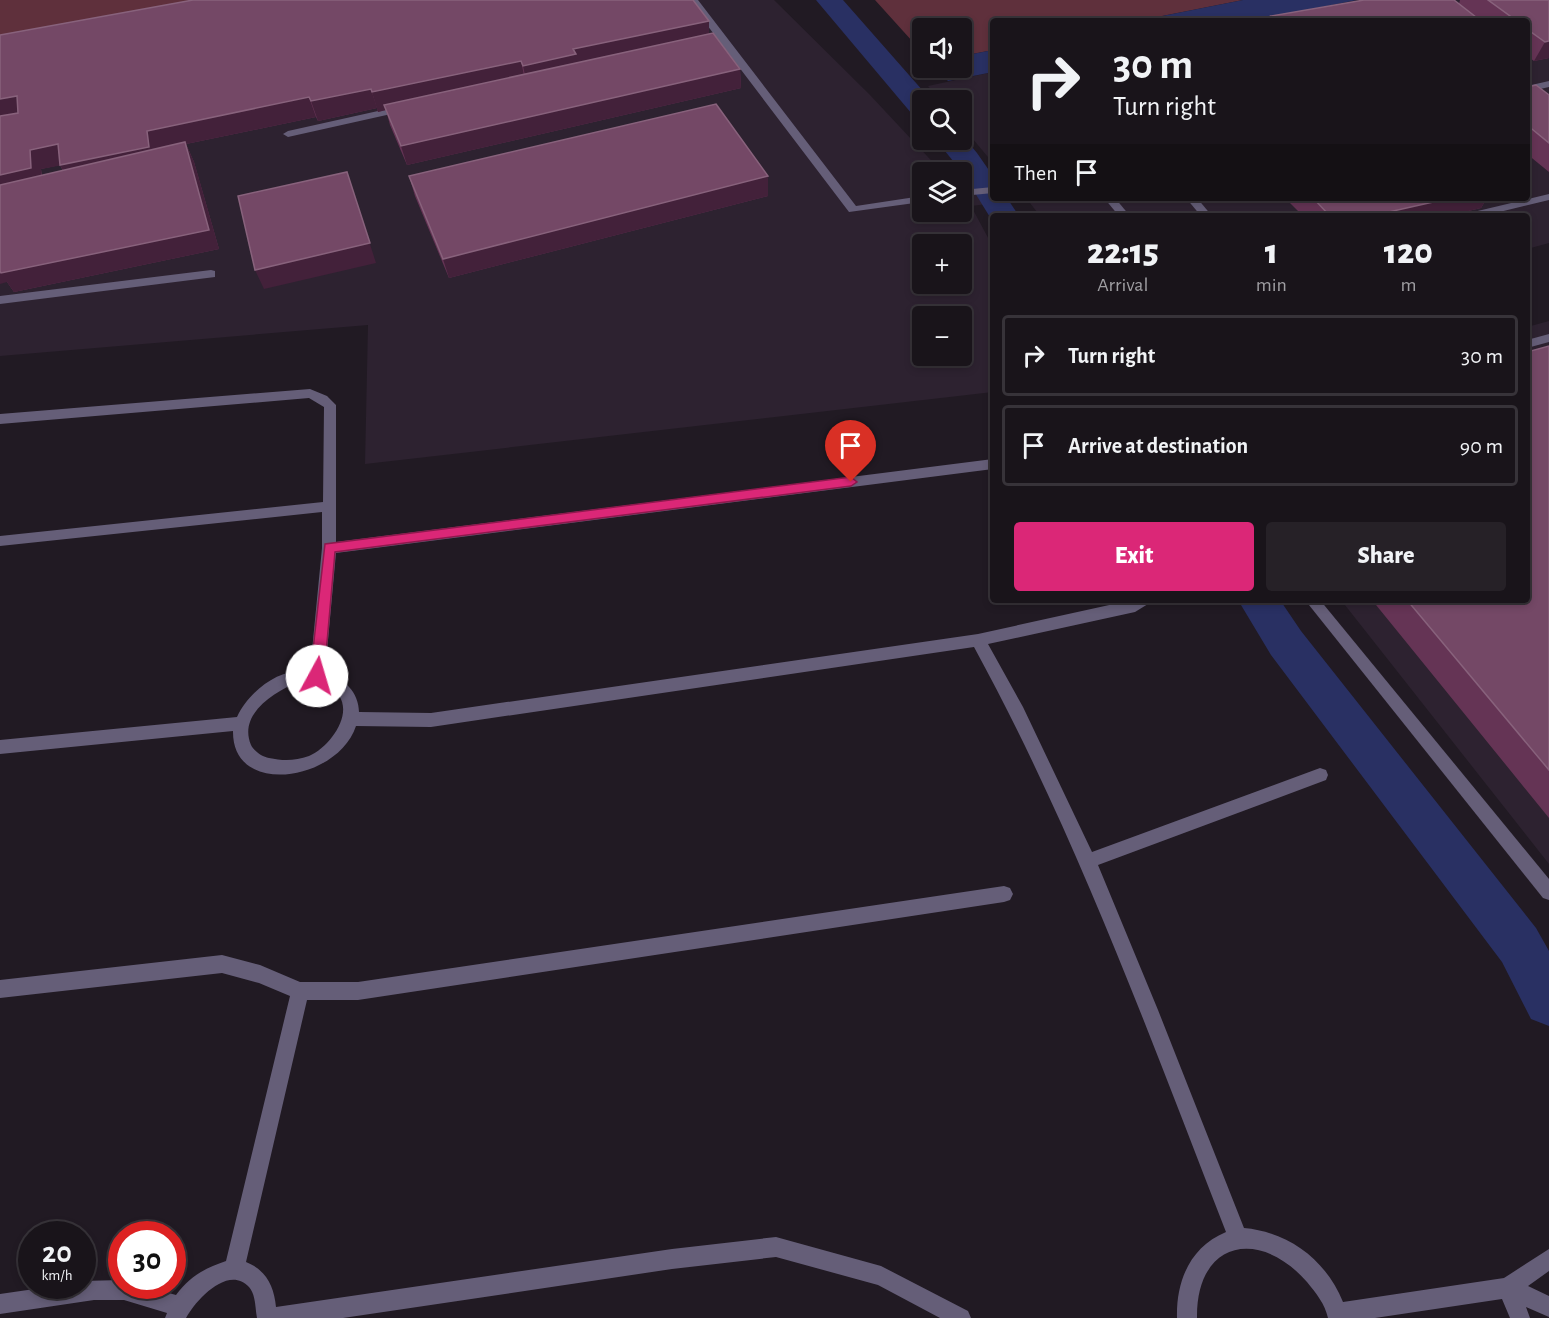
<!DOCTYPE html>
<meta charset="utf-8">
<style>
:root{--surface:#19141a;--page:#262127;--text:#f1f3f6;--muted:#9f9ea2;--line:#373339;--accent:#db2777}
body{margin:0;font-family:"Alegreya Sans",sans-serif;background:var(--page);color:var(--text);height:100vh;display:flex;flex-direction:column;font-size:22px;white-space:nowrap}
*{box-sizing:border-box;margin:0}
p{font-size:20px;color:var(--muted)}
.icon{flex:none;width:33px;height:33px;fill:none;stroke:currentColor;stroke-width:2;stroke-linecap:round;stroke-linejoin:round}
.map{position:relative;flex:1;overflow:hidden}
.sheet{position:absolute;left:990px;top:213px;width:540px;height:390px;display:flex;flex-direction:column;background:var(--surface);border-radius:6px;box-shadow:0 3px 9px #0003,0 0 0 2px var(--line)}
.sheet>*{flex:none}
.top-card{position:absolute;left:990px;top:18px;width:540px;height:183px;border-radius:6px;box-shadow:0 3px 9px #0003,0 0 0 2px var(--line);background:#19141a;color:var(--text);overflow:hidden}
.controls{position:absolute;left:912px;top:18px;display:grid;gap:12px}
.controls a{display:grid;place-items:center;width:60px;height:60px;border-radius:6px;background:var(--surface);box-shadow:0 3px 9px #0003,0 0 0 2px var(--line);font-size:30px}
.speed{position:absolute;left:18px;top:1221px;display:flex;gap:12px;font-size:30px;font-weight:700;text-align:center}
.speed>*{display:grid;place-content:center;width:78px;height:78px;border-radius:50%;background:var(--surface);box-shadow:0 3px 9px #0003,0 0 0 2px var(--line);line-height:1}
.speed small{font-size:15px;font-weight:400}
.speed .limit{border:9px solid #d22;background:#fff;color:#111}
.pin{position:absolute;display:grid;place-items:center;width:51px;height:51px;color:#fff;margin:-62px -26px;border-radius:50% 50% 50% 0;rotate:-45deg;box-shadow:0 0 6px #0007}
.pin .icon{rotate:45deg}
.me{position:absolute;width:66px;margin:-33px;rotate:6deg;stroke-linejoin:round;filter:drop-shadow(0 0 4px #0008)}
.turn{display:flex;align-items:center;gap:21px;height:126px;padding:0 24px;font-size:27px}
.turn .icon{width:78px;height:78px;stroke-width:2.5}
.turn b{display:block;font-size:42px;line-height:51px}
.then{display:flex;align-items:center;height:57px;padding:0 24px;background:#0003;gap:12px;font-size:22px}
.eta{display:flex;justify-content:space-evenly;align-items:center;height:102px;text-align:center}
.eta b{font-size:36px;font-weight:800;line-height:42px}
.primary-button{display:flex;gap:12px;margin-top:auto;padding:12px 24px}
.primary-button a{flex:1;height:69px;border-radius:6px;background:var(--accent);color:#fff;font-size:24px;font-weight:800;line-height:69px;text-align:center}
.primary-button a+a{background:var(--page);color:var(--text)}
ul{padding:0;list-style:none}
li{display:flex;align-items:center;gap:18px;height:81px;margin:0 12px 9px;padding:0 12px;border:3px solid var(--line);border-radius:6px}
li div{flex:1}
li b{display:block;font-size:22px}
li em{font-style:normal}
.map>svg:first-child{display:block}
</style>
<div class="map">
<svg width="1549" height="1318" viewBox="0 0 1549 1318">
<rect width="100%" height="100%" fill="#211a23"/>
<g fill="#2d2230" fill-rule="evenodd">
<path d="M255,0H774L870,95L942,172H922V212H962V179L993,176V198H1527V21H1251L1357,0H1549V243L1527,249V216H1040L1027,199L971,206L993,247V392L365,464L368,325L0,356V46ZM922,244H962V284H922ZM922,316H962V356H922Z"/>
<path d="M993,72V163L962,126V100H940L928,86Z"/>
<path d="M1549,321V864L1341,600H1527V327Z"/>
</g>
<g fill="#5f303c">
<path d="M0,0H255L0,46Z"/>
<path d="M875,0H1243L1137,21H993V50L962,56V28H922V52Z"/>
</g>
<g fill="#293063">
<path d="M1243,0H1357L1251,21H1137Z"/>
<path d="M993,50V72L948,81L936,68H962V56Z"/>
</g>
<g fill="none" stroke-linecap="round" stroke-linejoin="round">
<g fill="#293063" fill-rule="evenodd">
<path d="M816,0H843L931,100H922V116L912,114Z"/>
<path d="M962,135L977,153L993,176V198H1007L1019,216H993V222L962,172L936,140H962Z"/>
<path d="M1238,600H1280L1301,631L1536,928L1549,951V1026L1531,1019L1502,962L1271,655Z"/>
</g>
<g fill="#655e78" fill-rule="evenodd">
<path d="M688,0H698L856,206L922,196V202L849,212Z"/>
<path d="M1549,81V87L1527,92V86Z"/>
<path d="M405,105L409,106V110L288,137L283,134L288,131Z"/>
<path d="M993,187V193L962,196V190Z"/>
<path d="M1549,194V200L1483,216H1464L1465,214Z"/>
<path d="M1104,198H1115L1130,216H1119Z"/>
<path d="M1186,198H1197L1212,216H1201Z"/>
<path d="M211,270L215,271V277L0,304V296Z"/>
<path d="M1549,334V342L1527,348V340Z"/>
<path d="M310,389L327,396L336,405V542L993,459V469L336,553L325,673C344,677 359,693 359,712L431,713L978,634L1132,600H1150L1148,604L1135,612L988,644L1023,707L1092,852L1320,768L1326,770L1328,775L1326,780L1098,865L1158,1010L1244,1228C1289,1232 1326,1260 1343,1302L1504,1278L1549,1249V1271L1528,1286L1549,1296V1317L1526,1307L1530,1318H1510L1502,1299L1375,1318H1328C1325,1304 1316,1293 1307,1282C1260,1228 1196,1240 1197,1318H1177C1176,1281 1190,1247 1226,1232C1148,1032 1077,836 974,647L431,727L356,726C338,781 232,798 233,731L0,754V740L237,717C249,691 280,667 310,671L322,548V512L0,546V536L323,502L324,407L309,398L0,424V414ZM298,682C307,683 318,683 326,686C362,701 334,745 309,756C295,761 283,761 269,758C262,757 254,751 251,745C238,714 274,692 298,682Z"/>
<path d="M1305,600H1320L1549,879V900L1543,898Z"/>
<path d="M1004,886L1010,888L1013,894L1010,900L1004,902L358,1000H307L246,1262C266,1270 274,1286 276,1307L672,1249L776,1237L881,1266L968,1311L971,1318H940L878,1285L776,1257L672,1269L343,1318H257C255,1308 256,1295 249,1287C228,1264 195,1301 186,1318H165L167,1313L124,1300H94L0,1314V1294L55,1286H82V1281L122,1280V1286H144L176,1295C189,1277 205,1268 226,1261L290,996L259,983L222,973L0,998V980L222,955L260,965L300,982H358Z"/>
</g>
</g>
<g fill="#653455" fill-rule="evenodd">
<path d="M1460,0H1549V58L1534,61L1527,56V21H1270L1271,16L1459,4Z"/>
<path d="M709,21V34L740,69L741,88L407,165L390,125L386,110L378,112L377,108L318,121L316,117L186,144L194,162L219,249L14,292L7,282L0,35ZM60,165L63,171L42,176L41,169Z"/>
<path d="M1527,87L1549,95V172L1527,154Z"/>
<path d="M409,176H768V196L449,278L415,196Z"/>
<path d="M1285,198H1487L1481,208L1447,216H1303Z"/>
<path d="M1549,346V818L1372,600H1527Z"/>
</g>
<g fill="#43213a">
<path d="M709,21V40L527,85L523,66L573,49Z"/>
<path d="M1549,41V58L1534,61L1545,42Z"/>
<path d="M521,61L525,80L384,105L386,110L378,112L372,92Z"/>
<path d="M740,69L741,88L407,165L401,146Z"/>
<path d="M371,89L377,108L318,121L311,101Z"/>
<path d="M17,96L28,115L0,121V99Z"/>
<path d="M309,97L316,117L186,144L194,162L219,249L14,292L7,282L0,284V271L71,185L60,165L147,131Z"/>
<path d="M58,144L69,164L41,169L42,188L0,197V175L30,150Z"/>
<path d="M768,176V196L449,278L443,259Z"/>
<path d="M353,191L376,263L264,289L255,270Z"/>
<path d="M1451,198H1487L1481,208L1447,216H1371Z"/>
</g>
<g fill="#744866" stroke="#88627c" stroke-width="1.5">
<path d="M193,0H693L709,21L573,49L576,54L523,66L521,61L372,92L371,89L311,101L309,97L147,131L149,147L60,165L58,144L30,150L31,168L0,175V116L18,113L17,96L0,99V35Z"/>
<path d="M1364,0H1454L1481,21H1277L1271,16Z"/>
<path d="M1488,0H1549V41L1545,42L1527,29V21H1517Z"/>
<path d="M1249,19L1251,21H1236Z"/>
<path d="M713,33L740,69L401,146L384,105Z"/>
<path d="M1536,85L1549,95V143L1527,125V87Z"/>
<path d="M716,104L768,176L443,259L409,176Z"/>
<path d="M185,142L209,230L1,273L0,271V185Z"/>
<path d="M347,172L370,243L255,270L238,196Z"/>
<path d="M1313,198H1451L1371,216H1330Z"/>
<path d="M1549,346V770L1407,600H1527V352Z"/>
</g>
<path fill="#db2777" stroke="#8e194d" stroke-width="1.5" d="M851,477L857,482L851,486L335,552L324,676L322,680H312L310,676L325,544Z"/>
</svg>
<div class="controls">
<a><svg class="icon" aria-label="sound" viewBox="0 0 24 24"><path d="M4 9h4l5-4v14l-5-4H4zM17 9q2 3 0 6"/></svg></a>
<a><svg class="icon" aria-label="search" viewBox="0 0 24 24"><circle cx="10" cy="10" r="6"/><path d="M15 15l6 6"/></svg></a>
<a><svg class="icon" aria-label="layers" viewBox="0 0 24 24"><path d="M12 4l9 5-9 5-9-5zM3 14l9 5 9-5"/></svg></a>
<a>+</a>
<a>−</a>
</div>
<div class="speed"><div>20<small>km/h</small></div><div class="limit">30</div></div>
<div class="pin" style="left:851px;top:482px;background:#d93025"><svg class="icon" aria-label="arrive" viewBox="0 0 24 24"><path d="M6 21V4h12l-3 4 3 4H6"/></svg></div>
<svg class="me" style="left:317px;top:676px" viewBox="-20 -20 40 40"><circle r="19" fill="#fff"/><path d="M0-13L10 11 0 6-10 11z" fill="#db2777"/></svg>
<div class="top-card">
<div class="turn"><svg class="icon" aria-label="right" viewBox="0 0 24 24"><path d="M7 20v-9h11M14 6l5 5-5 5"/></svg><div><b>30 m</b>Turn right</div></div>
<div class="then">Then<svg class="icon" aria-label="arrive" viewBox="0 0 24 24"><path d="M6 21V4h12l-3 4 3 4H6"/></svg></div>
</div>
<section class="sheet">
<div class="eta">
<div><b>22:15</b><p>Arrival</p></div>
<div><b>1</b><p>min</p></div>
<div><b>120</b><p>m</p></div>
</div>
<ul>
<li><svg class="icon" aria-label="right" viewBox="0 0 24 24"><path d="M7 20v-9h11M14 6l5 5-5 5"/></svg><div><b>Turn right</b></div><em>30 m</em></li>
<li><svg class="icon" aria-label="arrive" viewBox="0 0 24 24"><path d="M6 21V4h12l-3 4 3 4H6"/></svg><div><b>Arrive at destination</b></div><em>90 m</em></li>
</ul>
<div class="primary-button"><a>Exit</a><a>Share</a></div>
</section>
</div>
